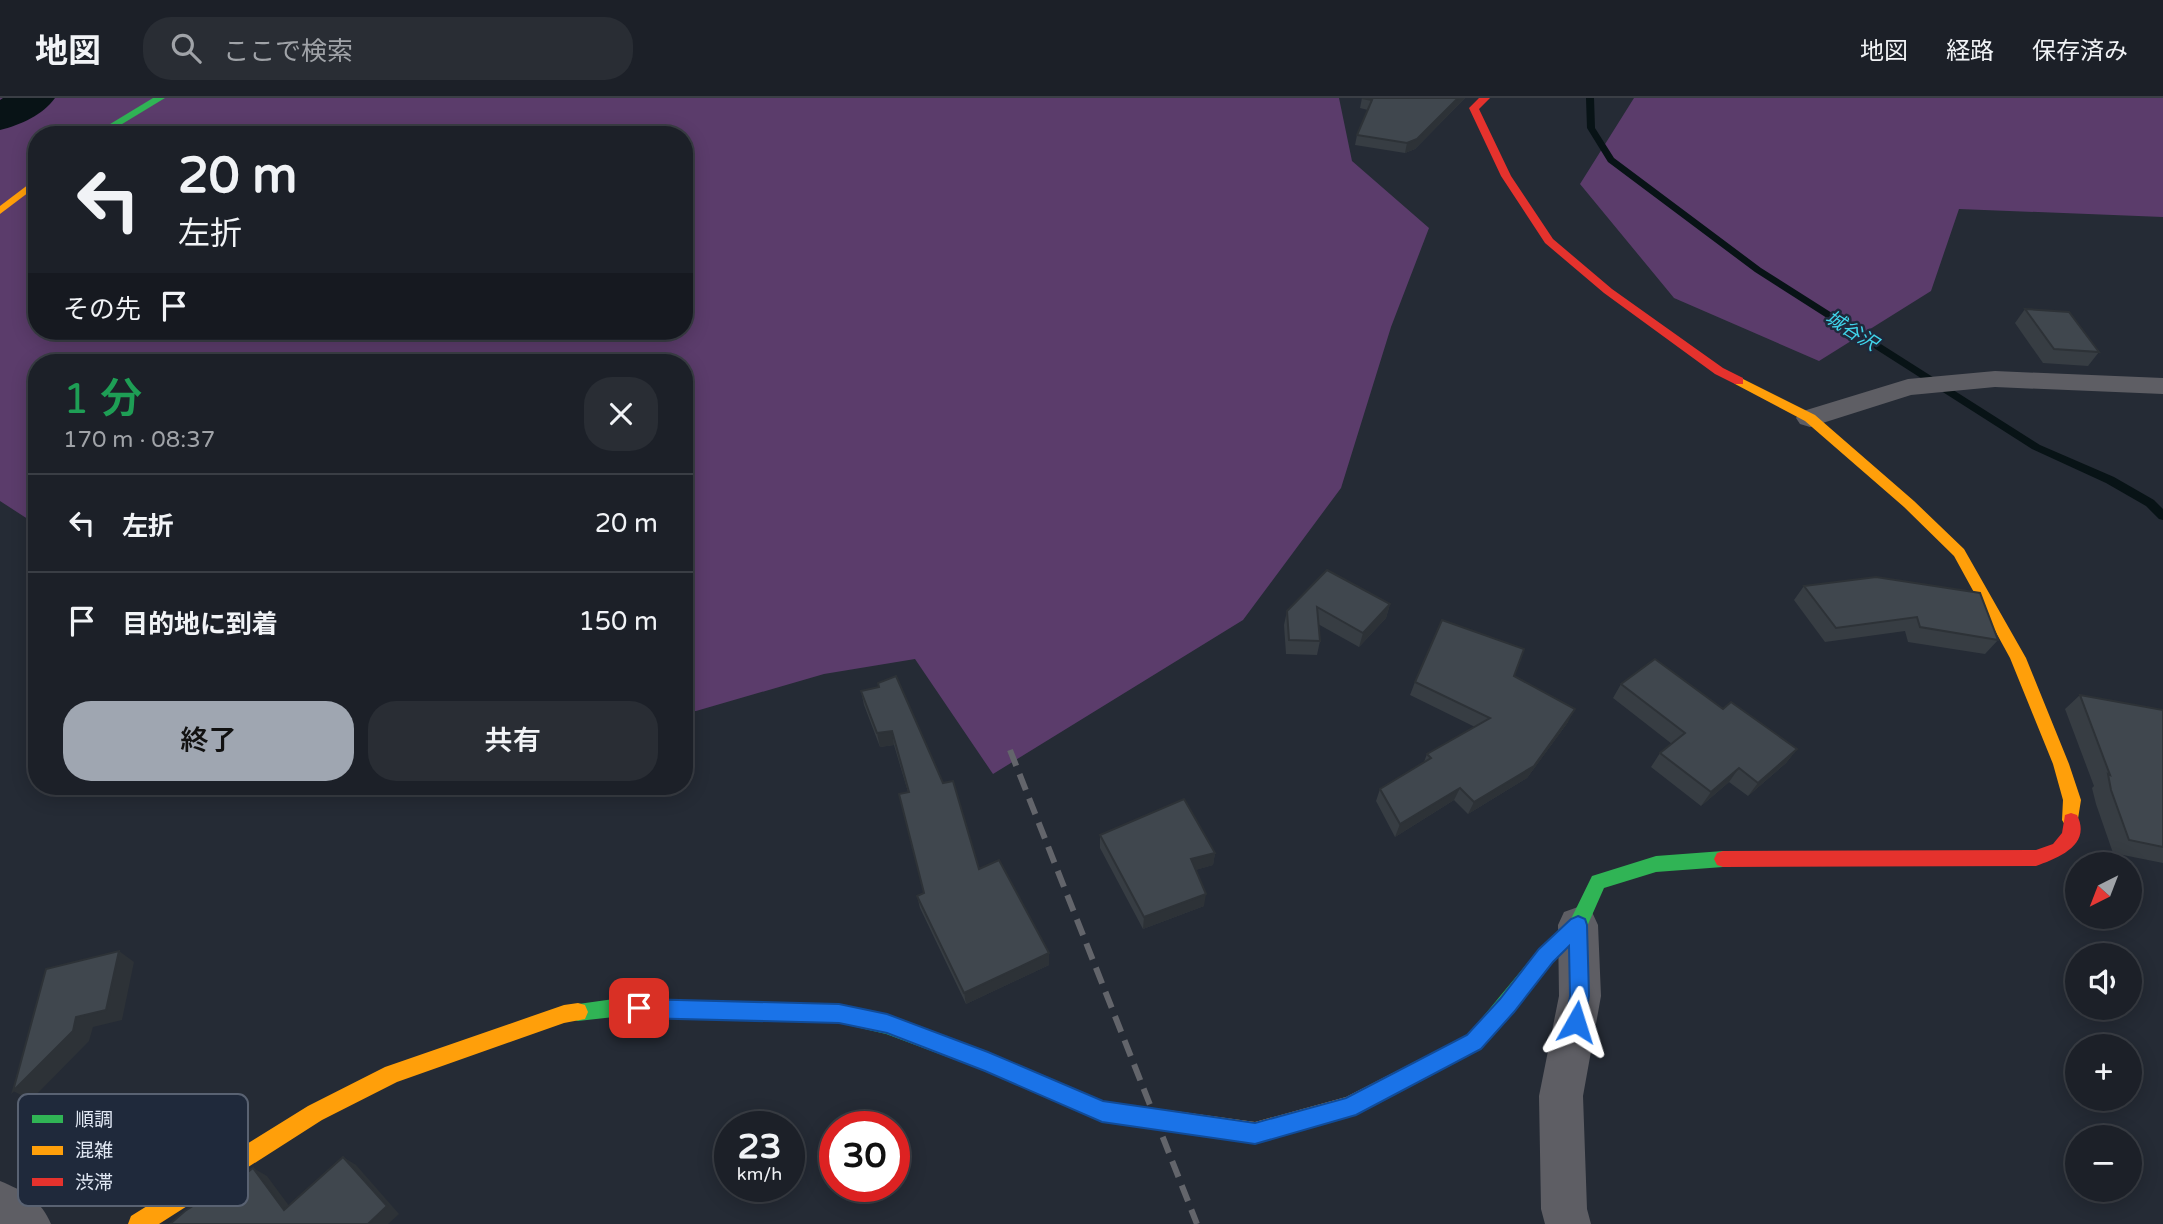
<!DOCTYPE html>
<html lang="ja">
<meta charset="utf-8">
<style>
:root{--surface:#1c2028;--page:#292d34;--text:#f1f3f6;--muted:#a0a3a8;--line:#3a3e45;--accent:#9fa6b1}
body{margin:0;font-family:"Varela Round","Noto Sans JP",sans-serif;background:var(--page);color:var(--text);height:100vh;display:flex;flex-direction:column;font-size:26px;white-space:nowrap}
*{box-sizing:border-box;margin:0}
p{font-size:23px;color:var(--muted)}
.icon{flex:none;width:38px;height:38px;fill:none;stroke:currentColor;stroke-width:2;stroke-linecap:round;stroke-linejoin:round}
.map{position:relative;flex:1;overflow:hidden}
.side{position:absolute;left:28px;top:256px;width:665px;height:441px;display:flex;flex-direction:column;background:var(--surface);border-radius:28px;box-shadow:0 4px 18px #0003,0 0 0 2px var(--line)}
.side>*{flex:none}
.hud{position:absolute;left:28px;top:28px;width:665px;height:214px;border-radius:28px;box-shadow:0 4px 18px #0003,0 0 0 2px var(--line);background:#1c2028;color:var(--text);overflow:hidden}
.needle{width:46px;rotate:222deg}
.fabs{position:absolute;left:2065px;top:754px;display:grid;gap:14px}
.fabs a{display:grid;place-items:center;width:77px;height:77px;border-radius:50%;background:var(--surface);box-shadow:0 4px 18px #0003,0 0 0 2px var(--line);font-size:35px}
.speed{position:absolute;left:714px;top:1013px;display:flex;gap:14px;font-size:35px;font-weight:700;text-align:center}
.speed>*{display:grid;place-content:center;width:91px;height:91px;border-radius:50%;background:var(--surface);box-shadow:0 4px 18px #0003,0 0 0 2px var(--line);line-height:1}
.speed small{font-size:18px;font-weight:400}
.speed .limit{border:10px solid #d22;background:#fff;color:#111}
.pin{position:absolute;display:grid;place-items:center;width:60px;height:60px;color:#fff;margin:-30px;border-radius:14px;box-shadow:0 4px 10px #0006}
.me{position:absolute;width:77px;margin:-38px;rotate:6deg;stroke-linejoin:round;filter:drop-shadow(0 0 5px #0008)}
.turn{display:flex;align-items:center;gap:24px;height:147px;padding:0 35px;font-size:32px}
.turn .icon{width:91px;height:91px;stroke-width:2.5}
.turn b{display:block;font-size:49px;line-height:60px}
.then{display:flex;align-items:center;height:66px;padding:0 35px;background:#0003;gap:14px;font-size:26px}
.round{display:grid;place-items:center;flex:none;width:74px;height:74px;border-radius:28px;background:var(--page)}
.overview{display:flex;align-items:center;justify-content:space-between;height:119px;padding:0 35px}
h1{font-size:42px;font-weight:600;line-height:52px;color:#1e9e55}
.button{display:flex;gap:14px;margin-top:auto;padding:14px 35px}
.button a{flex:1;height:80px;border-radius:28px;background:var(--accent);color:#111;font-size:28px;font-weight:600;line-height:80px;text-align:center}
.button a+a{background:var(--page);color:var(--text)}
ul{padding:0;list-style:none}
li{display:flex;align-items:center;gap:21px;height:98px;padding:0 35px;border-top:2px solid var(--line)}
li div{flex:1}
li b{display:block;font-size:26px}
li em{font-style:normal}
header{display:flex;align-items:center;gap:42px;box-sizing:border-box;height:98px;padding:0 35px;background:var(--surface);border-bottom:2px solid var(--line)}
header strong{font-size:33px}
nav{display:flex;gap:38px;margin-inline-start:auto;font-size:24px}
.search{width:490px;height:63px;background:var(--page);display:flex;align-items:center;gap:18px;box-sizing:border-box;padding:0 24px;border-radius:28px;color:var(--muted);font-size:26px}
.map>svg:first-child{display:block}
</style>
<header>
<strong>地図</strong>
<div class="search"><svg class="icon" aria-label="search" viewBox="0 0 24 24"><circle cx="10" cy="10" r="6"/><path d="M15 15l6 6"/></svg>ここで検索</div>
<nav><a>地図</a><a>経路</a><a>保存済み</a></nav>
</header>
<div class="map">
<svg width="2163" height="1126" viewBox="0 0 2163 1126">
<rect width="100%" height="100%" fill="#252b35"/>
<g fill="#5b3c6b" fill-rule="evenodd">
<path d="M0,0H1339L1352,63L1429,130L1391,229L1341,390L1243,522L993,676L915,561L824,576L696,613L684,614V264H37V427L0,403ZM37,37H684V233H37Z"/>
<path d="M1634,0H2163V119L1959,111L1931,193L1819,263L1674,200L1580,86Z"/>
</g>
<g fill="none" stroke-linecap="round" stroke-linejoin="round">
<path fill="#081316" fill-rule="evenodd" d="M1586,0H1594L1595,30L1614,60L1761,170L2040,347L2114,379L2154,402L2163,411V422L2159,421L2146,408L2106,385L2032,351L1755,174L1608,64L1587,30Z"/>
<path fill="#081316" fill-rule="evenodd" d="M3,0H55C43,17 20,27 0,32V2Z"/>
<g fill="#5e5e64" fill-rule="evenodd">
<path d="M1995,273L2163,280V296L1995,289L1911,297L1810,329L1800,326L1796,320L1800,314L1908,281Z"/>
<path d="M1578,809L1592,814L1598,827L1601,898L1583,998L1587,1111L1591,1126H1545L1541,1111L1539,998L1559,898L1558,827L1564,814Z"/>
<path d="M0,1083C24,1093 41,1102 51,1126H0Z"/>
</g>
<g fill="#30b455" fill-rule="evenodd">
<path d="M153,0H165L104,37H92Z"/>
<path d="M1723,753L1729,755L1732,761L1729,767L1723,769L1656,774L1604,790L1585,833L1553,863L1491,940L1484,943L1477,940L1474,933L1477,926L1539,851L1571,821L1592,778L1656,758Z"/>
<path d="M614,901L839,907L886,916L984,953L987,960L984,967L977,970L886,936L839,925L614,919L578,923L571,921L568,914L571,907Z"/>
</g>
<g fill="#ff9f0a" fill-rule="evenodd">
<path d="M37,80V88L0,116V108Z"/>
<path d="M1739,279L1815,317L1914,403L1964,451L2026,560L2069,666L2081,702L2077,727L2071,729L2065,727L2062,722L2063,702L2053,666L2010,560L1954,458L1904,409L1805,323L1735,286L1733,283Z"/>
<path d="M578,905L585,907L588,914L585,921L564,925L397,984L322,1022L159,1126H128L131,1118L308,1008L385,969L564,907Z"/>
<path d="M1484,923L1491,926L1494,933L1481,951L1356,1016L1255,1046L1102,1023L970,967L967,960L970,953L977,950L1102,1003L1255,1024L1346,999L1467,937L1477,926Z"/>
</g>
<g fill="#e5322d" fill-rule="evenodd">
<path d="M1479,0H1490L1479,11L1511,78L1553,141L1612,191L1723,270L1743,280V286H1735L1715,276L1604,195L1545,145L1501,78L1469,10Z"/>
<path d="M2071,715L2077,717C2092,747 2058,760 2036,768L1723,769L1717,767L1714,761L1717,755L1723,753L2036,752L2053,746L2062,735L2065,717Z"/>
</g>
<path stroke="#63656b" stroke-width="6" stroke-dasharray="17 9" stroke-linecap="butt" d="M1010,652L1197,1126"/>
</g>
<g fill="#373d43">
<path d="M1362,0H1465L1415,51L1405,55L1355,47L1357,37L1368,12L1360,10Z"/>
<path d="M2025,211L2099,254L2088,268L2043,265L2015,225Z"/>
<path d="M1327,472L1390,506L1386,520L1359,549L1318,526L1320,543L1317,557L1286,556L1284,527L1287,513Z"/>
<path d="M1876,479L1998,542L1985,556L1908,544L1905,533L1825,544L1794,502L1804,488Z"/>
<path d="M1514,578L1568,624L1527,680L1468,716L1454,702L1395,739L1376,703L1380,691L1424,664L1427,656L1475,629L1410,597L1415,584Z"/>
<path d="M1621,586L1723,611L1797,651L1786,665L1748,698L1729,684L1701,708L1651,669L1660,655L1672,646L1613,600Z"/>
<path d="M878,589L979,771L1049,867L966,906L920,810L917,798L924,795L899,696L908,694L894,647L880,649L864,607L861,593Z"/>
<path d="M2080,597L2163,612V765L2113,755L2096,706L2092,690L2094,688L2065,611Z"/>
<path d="M1100,737L1215,755L1213,767L1195,772L1204,808L1143,831L1100,750Z"/>
</g>
<g fill="#2d3237">
<path d="M1458,0H1465L1415,51L1405,55L1407,45Z"/>
<path d="M1390,506L1386,520L1359,549L1363,535Z"/>
<path d="M1575,611L1568,624L1527,680L1468,716L1474,704Z"/>
<path d="M892,633L894,647L880,649L877,635Z"/>
<path d="M1797,651L1786,665L1748,698L1758,685Z"/>
<path d="M1739,670L1729,684L1701,708L1711,694Z"/>
<path d="M1460,690L1454,702L1395,739L1400,726Z"/>
<path d="M1215,755L1213,767L1189,774L1191,761Z"/>
<path d="M1206,796L1204,808L1143,831L1144,819Z"/>
<path d="M119,853L134,864L122,922L93,929L89,943L31,1002L13,993L76,919Z"/>
<path d="M1049,855V867L966,906L964,895Z"/>
<path d="M343,1059L356,1067L399,1116L388,1126H368Z"/>
<path d="M253,1070L267,1078L298,1120L284,1112Z"/>
</g>
<g fill="#40474e" stroke="#2d3237" stroke-width="2">
<path d="M1362,0H1458L1417,41L1407,45L1357,37L1372,2Z"/>
<path d="M2025,211L2069,214L2099,254L2054,251Z"/>
<path d="M1327,472L1390,506L1363,535L1317,509L1320,543L1289,542L1287,513Z"/>
<path d="M1876,479L1980,495L1998,542L1920,529L1917,519L1836,530L1804,488Z"/>
<path d="M1442,522L1524,551L1514,578L1575,611L1534,668L1474,704L1460,690L1400,726L1380,691L1431,660L1427,656L1490,620L1415,584Z"/>
<path d="M1655,561L1723,611L1731,604L1797,651L1758,685L1739,670L1711,694L1660,655L1685,635L1621,586Z"/>
<path d="M896,578L943,685L953,683L979,771L999,762L1049,855L964,895L917,798L924,795L899,696L909,694L892,633L877,635L861,593L879,589L878,585Z"/>
<path d="M2080,597L2163,612V749L2129,742L2111,692L2108,676L2110,677Z"/>
<path d="M1184,701L1215,755L1191,761L1206,796L1144,819L1100,737Z"/>
<path d="M119,853L106,912L76,919L73,933L13,993L46,871Z"/>
<path d="M343,1059L387,1108L368,1126H170L185,1113L218,1092L220,1095L253,1070L284,1112Z"/>
</g>
<path fill="#1a73e8" stroke="#114b97" stroke-width="2" d="M1578,818L1585,821L1587,827L1589,898L1583,931L1576,933L1568,931L1566,924L1570,898L1569,848L1553,864L1514,914L1481,951L1356,1017L1255,1046L1102,1024L985,973L887,935L839,925L639,920L632,917L630,910L632,904L639,901L839,906L887,916L988,954L1103,1003L1255,1025L1346,1000L1467,937L1500,901L1539,851L1571,821Z"/>
<g text-anchor="middle" stroke-width="5" stroke-linejoin="round" paint-order="stroke">
<g font-size="19" font-style="italic" fill="#40d6ec" stroke="#1f293b">
<text transform="translate(1852 232) rotate(32)" y="7">城谷沢</text>
</g>
</g>
<rect x="18" y="996" width="230" height="112" rx="10" fill="#1f293b" stroke="#596272" stroke-width="2"/>
<rect x="32" y="1017" width="31" height="8" fill="#30b455"/>
<rect x="32" y="1048" width="31" height="9" fill="#ff9f0a"/>
<rect x="32" y="1080" width="31" height="8" fill="#e5322d"/>
<g font-size="19" fill="#e1e8f4">
<text x="75" y="1028">順調</text>
<text x="75" y="1059">混雑</text>
<text x="75" y="1091">渋滞</text>
</g>
</svg>
<div class="fabs">
<a><svg class="needle" viewBox="-14 -14 28 28"><path d="M0-13l5 13h-10z" fill="#e53935"/><path d="M0 13l5-13h-10z" fill="#a0a3a8"/></svg></a>
<a><svg class="icon" aria-label="sound" viewBox="0 0 24 24"><path d="M4 9h4l5-4v14l-5-4H4zM17 9q2 3 0 6"/></svg></a>
<a>+</a>
<a>−</a>
</div>
<div class="speed"><div>23<small>km/h</small></div><div class="limit">30</div></div>
<div class="pin" style="left:639px;top:910px;background:#d93025"><svg class="icon" aria-label="arrive" viewBox="0 0 24 24"><path d="M6 21V4h12l-3 4 3 4H6"/></svg></div>
<svg class="me" style="left:1576px;top:924px" viewBox="-20 -20 40 40"><path d="M0-17L14 15 0 8-14 15z" fill="#1a73e8" stroke="#fff" stroke-width="4"/></svg>
<div class="hud">
<div class="turn"><svg class="icon" aria-label="left" viewBox="0 0 24 24"><path d="M17 20v-9H6M10 6l-5 5 5 5"/></svg><div><b>20 m</b>左折</div></div>
<div class="then">その先<svg class="icon" aria-label="arrive" viewBox="0 0 24 24"><path d="M6 21V4h12l-3 4 3 4H6"/></svg></div>
</div>
<section class="side">
<div class="overview"><div><h1>1 分</h1><p>170 m · 08:37</p></div><a class="round"><svg class="icon" aria-label="close" viewBox="0 0 24 24"><path d="M6 6l12 12M18 6L6 18"/></svg></a></div>
<ul>
<li><svg class="icon" aria-label="left" viewBox="0 0 24 24"><path d="M17 20v-9H6M10 6l-5 5 5 5"/></svg><div><b>左折</b></div><em>20 m</em></li>
<li><svg class="icon" aria-label="arrive" viewBox="0 0 24 24"><path d="M6 21V4h12l-3 4 3 4H6"/></svg><div><b>目的地に到着</b></div><em>150 m</em></li>
</ul>
<div class="button"><a>終了</a><a>共有</a></div>
</section>
</div>
